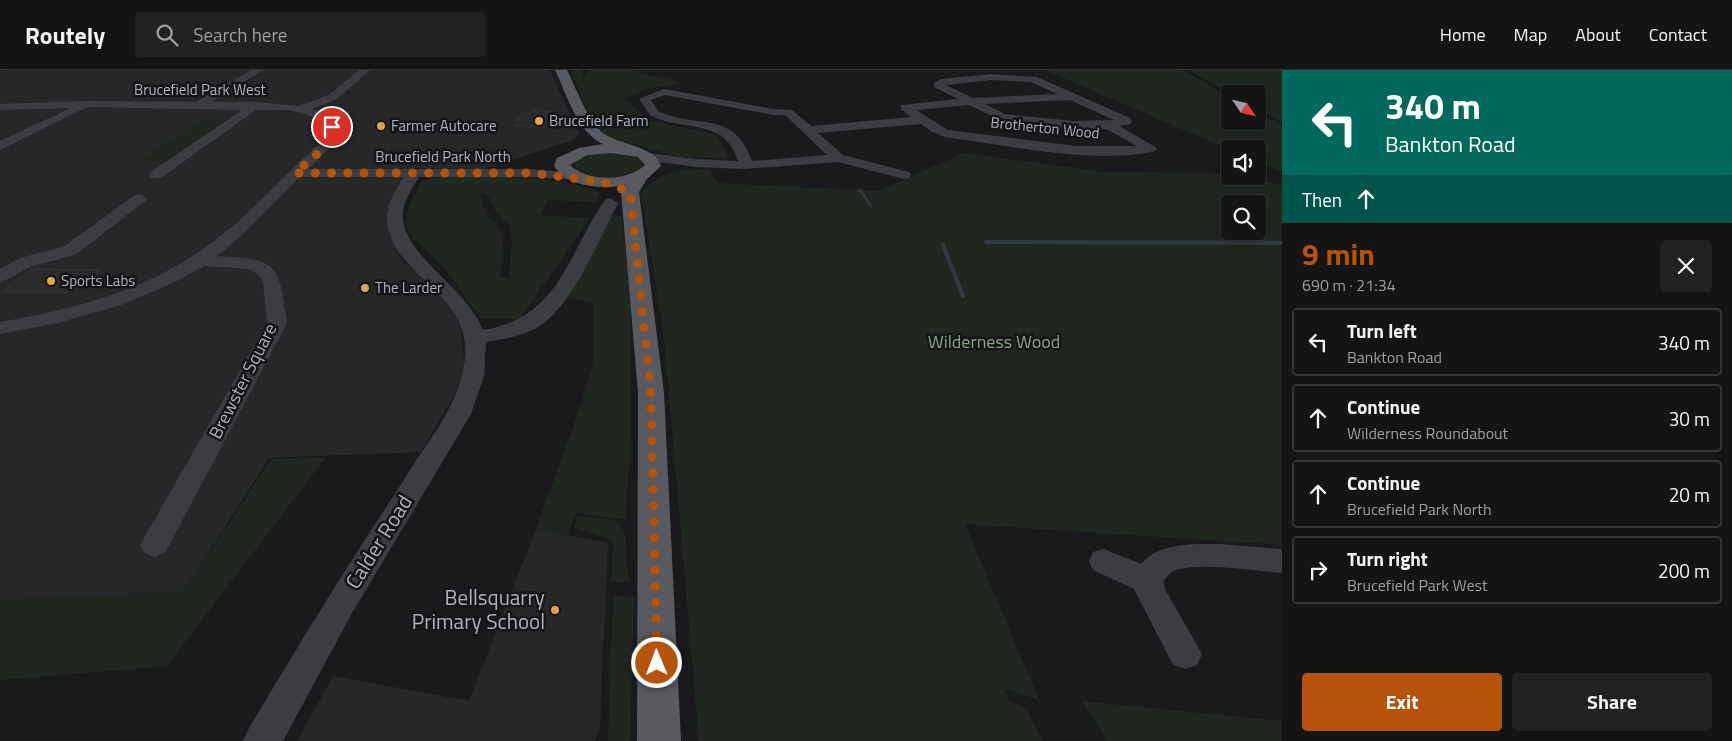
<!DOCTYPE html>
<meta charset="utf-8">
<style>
:root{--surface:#141415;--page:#212122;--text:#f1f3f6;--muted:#9d9ea0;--line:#333334;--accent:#b45309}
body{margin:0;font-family:"Titillium Web",sans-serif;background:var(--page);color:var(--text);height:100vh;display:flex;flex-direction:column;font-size:19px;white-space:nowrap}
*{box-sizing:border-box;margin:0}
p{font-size:16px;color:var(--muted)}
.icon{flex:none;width:28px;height:28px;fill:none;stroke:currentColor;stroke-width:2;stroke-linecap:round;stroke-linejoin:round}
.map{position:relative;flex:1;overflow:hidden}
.sheet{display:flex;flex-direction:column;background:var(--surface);width:450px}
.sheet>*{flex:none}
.top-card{background:#00695c;color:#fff;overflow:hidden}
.needle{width:32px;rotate:125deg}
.controls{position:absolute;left:1221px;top:15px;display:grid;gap:10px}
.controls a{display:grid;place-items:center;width:45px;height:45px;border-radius:5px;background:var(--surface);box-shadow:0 2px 12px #0003,0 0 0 1px var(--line);font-size:25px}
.pin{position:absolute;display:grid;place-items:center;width:42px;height:42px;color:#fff;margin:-21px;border:2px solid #fff;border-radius:50%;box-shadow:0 1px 5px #0007}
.me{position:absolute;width:55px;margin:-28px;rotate:359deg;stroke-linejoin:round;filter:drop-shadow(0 0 4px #0008)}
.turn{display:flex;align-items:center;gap:18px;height:105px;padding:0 20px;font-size:22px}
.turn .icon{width:65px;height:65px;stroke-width:2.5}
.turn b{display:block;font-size:35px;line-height:42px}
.then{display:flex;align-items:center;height:48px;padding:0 20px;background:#0003;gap:10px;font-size:19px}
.round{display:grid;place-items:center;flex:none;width:52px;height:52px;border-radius:5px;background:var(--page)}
.overview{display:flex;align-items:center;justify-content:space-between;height:85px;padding:0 20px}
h1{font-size:30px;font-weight:700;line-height:38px;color:var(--accent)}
.cta{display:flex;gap:10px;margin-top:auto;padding:10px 20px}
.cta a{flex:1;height:58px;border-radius:5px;background:var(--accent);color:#fff;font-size:20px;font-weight:700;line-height:58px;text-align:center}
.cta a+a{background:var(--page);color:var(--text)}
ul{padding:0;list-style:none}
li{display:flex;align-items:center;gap:15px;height:68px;margin:0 10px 8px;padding:0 10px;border:2px solid var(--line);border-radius:5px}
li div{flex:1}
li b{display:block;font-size:19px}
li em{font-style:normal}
header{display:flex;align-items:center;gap:30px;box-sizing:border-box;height:70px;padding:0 25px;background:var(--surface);border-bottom:1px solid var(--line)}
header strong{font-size:24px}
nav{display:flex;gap:28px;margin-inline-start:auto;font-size:18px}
.search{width:350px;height:45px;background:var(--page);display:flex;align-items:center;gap:12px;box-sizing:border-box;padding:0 18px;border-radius:5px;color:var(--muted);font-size:19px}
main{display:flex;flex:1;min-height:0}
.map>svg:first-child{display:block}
</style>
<header>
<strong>Routely</strong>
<div class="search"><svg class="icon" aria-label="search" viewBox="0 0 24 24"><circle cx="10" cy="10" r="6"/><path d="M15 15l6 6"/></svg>Search here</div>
<nav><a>Home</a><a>Map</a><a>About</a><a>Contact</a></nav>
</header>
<main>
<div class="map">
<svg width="1282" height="671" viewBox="0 0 1282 671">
<rect width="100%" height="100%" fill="#1a1a1c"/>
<g fill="#262729">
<path d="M3,0H550L579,64L571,71L483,99L411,98L387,150L390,167L402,190L435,217L459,250L465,296L456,322L421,382L269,388L184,522L0,531V1Z"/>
<path d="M536,459L608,473L600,656L595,671H297L333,606L469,631Z"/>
</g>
<g fill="#202721" fill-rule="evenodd">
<path d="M570,0H582L584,7L590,0H638L642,5L669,8L684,14L651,18L624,28L648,50L717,65L729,88L680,87L635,74L623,75L608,67L593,53Z"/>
<path d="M1045,0H1182L1230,27V51H1258V42L1282,56V102L1258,91V79L1230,80Z"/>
<path d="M1189,0H1282V52L1258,38V24H1232Z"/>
<path d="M205,50H226L169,91L139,90Z"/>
<path d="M605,82L634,85L640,88L642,96C627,110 591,111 575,97V93L585,85Z"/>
<path d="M964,83L1104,102L1210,103L1282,115V475L965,454L1039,630L1005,619L1008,630L1027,640L1043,671H699L664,267L641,122C663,101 680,101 709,99L718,113L879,121ZM1230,134H1258V161H1230Z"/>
<path d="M433,107C490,107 546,103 599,122L596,132L549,130L540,145L590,148L520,249H481L445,198L413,168L407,157L406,143L421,112ZM480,122L487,124L496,142L510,156L512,170L509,207L500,208L503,167L497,154L487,146Z"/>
<path d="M611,146H621L631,225V357L626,450L576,443L567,465L536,459L581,335L593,294V232L559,227Z"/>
<path d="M326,387L167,596L0,610V531L184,522L271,389Z"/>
<path d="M577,446L617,451L625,463L629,512L611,513L613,470L574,458Z"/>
<path d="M613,526L634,527L630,671H608Z"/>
<path d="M1081,631L1282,651V671H1108Z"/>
</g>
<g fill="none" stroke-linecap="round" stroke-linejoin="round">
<path stroke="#313a40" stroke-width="3" d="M860,120L871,136"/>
<g stroke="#313a40" stroke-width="4">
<path d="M986,172L1282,173"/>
<path d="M943,175L963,226"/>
</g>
</g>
<g fill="#2a2b2d" stroke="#343538">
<path d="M536,39L554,43L548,56H514L522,43H530Z"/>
<path d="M33,199L100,200L71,222H1Z"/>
</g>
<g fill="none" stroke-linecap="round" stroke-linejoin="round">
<g fill="#3c3d41" fill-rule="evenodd">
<path d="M251,0H263L211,32H256L299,36L329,25L359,0H370L337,29L312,39L328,44L338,55C335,75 323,85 308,99H531L578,103L580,106L573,110L531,107H419C412,118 405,129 403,142C399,184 467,217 483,260C560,248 567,184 605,130L610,128L618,133C600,168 575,229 544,253C528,265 506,269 486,272L484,306L471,344L351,545L283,671H243L249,658C288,593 327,528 368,465C384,440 401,415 417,389C437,360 458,331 464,295C477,219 384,206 387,145C388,131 397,118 404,107H300L241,166L217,186C279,190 278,192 287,253L165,483L155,487L145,483L140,475L267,253L263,212L259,205L250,199L204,196L179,210L124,234L58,253L0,264V252C77,239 152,219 214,171C252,143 282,107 317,76L324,68L326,56L311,46L289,40H256L161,108H151L149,105L151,102L242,40L87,37L0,80V71L71,38L0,40V34L86,31L196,32Z"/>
<path d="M991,4L1037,7L1130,48L1132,51L1130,54L1119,56L1157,78L1155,81C1097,95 1005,75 945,67L932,62L921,54L818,63L843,85L909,102L911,105L909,108L904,109L838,92L744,99L696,97L644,90L642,87L649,83L696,89L738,91C724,46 684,63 650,45L639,29L664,19L773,39L792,40L811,56L911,47L901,39V35L958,29L934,17V13L941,9ZM991,10L1031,12L1057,24L973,28L946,15ZM665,25L773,45H785L827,85L752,91C733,38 697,60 658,41L651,30ZM1070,30L1114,50L1073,51L1005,44L985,34ZM969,35L1002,51L1073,59H1106L1137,76H1076L948,60L916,40Z"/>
<path d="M139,124L144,126L147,129L144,132L75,185L32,196L0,213V199L20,188L63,177L134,126Z"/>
<path d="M1220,474L1282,479V503C1258,501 1194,491 1174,501C1169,503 1166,508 1163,512L1166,521L1202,584L1197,595L1185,599L1173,595L1134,519L1093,500L1089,491L1093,482L1104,479L1141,494C1160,472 1193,474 1220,474Z"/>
</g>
<path fill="#585a60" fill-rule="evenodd" d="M555,0H567C575,16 589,53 603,63C619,75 656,76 661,96L647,109L639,122L664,323L681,671H637L638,323L621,122L626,115C603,120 568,117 554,96L557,88L579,78L603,74C577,62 567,25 555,0ZM611,83L638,87L645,95C627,112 588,112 570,95L587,85Z"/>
</g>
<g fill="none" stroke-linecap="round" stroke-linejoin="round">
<path stroke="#b45309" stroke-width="9" stroke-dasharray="0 16.2" d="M332,57C331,77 309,90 295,103H531L603,112L630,122L651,323L657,593"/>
</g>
<g fill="#e4a44a" stroke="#151517" stroke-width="2">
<circle cx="539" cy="51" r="5"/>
<circle cx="381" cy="56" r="5"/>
<circle cx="51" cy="211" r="5"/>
<circle cx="365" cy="218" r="5"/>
<circle cx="555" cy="540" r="5"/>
</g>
<g text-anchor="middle" stroke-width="5" stroke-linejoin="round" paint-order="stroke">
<g font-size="15" fill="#aeb3bb" stroke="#151517">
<text x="200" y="25">Brucefield Park West</text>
<text transform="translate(1045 58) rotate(6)" y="5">Brotherton Wood</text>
<text x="443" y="92">Brucefield Park North</text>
</g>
<g font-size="15" fill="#aeb3bb" stroke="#151517" text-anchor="start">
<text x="549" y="56">Brucefield Farm</text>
<text x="391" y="61">Farmer Autocare</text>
<text x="61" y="216">Sports Labs</text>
<text x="375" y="223">The Larder</text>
</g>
<g font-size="18" fill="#87a487" stroke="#151517">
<text x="994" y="278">Wilderness Wood</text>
</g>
<g font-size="18" fill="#aeb3bb" stroke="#151517">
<text transform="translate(243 311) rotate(-63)" y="6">Brewster Square</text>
</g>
<g font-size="21" fill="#aeb3bb" stroke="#151517">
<text transform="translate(379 472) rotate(-58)" y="7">Calder Road</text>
</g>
<g font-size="21" fill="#aeb3bb" stroke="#151517" text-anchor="end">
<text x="545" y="535">Bellsquarry<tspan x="545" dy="24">Primary School</tspan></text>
</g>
</g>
</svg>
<div class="controls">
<a><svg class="needle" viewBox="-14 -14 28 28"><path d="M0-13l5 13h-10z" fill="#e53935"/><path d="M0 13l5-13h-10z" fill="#9d9ea0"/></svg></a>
<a><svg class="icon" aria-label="sound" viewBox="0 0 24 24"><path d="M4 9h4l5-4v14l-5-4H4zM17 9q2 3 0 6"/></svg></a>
<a><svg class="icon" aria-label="search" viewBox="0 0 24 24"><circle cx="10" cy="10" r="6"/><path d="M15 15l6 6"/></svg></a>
</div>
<div class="pin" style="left:332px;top:57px;background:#d93025"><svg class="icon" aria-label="arrive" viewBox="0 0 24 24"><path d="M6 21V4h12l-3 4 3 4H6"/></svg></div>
<svg class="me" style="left:657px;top:593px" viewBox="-20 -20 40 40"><circle r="17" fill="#b45309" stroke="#fff" stroke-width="3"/><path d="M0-11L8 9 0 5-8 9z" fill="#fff"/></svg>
</div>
<section class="sheet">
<div class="top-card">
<div class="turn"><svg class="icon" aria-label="left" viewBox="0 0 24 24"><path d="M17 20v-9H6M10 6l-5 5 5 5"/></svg><div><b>340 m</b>Bankton Road</div></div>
<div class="then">Then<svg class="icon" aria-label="ahead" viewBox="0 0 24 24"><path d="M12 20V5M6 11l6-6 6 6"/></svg></div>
</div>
<div class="overview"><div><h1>9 min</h1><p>690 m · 21:34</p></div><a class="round"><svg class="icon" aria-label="close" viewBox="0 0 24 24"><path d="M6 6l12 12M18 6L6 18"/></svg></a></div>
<ul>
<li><svg class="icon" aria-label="left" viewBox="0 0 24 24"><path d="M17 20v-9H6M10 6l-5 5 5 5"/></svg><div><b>Turn left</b><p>Bankton Road</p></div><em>340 m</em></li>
<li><svg class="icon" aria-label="ahead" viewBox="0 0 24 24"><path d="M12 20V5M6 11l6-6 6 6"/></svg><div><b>Continue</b><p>Wilderness Roundabout</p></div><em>30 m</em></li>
<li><svg class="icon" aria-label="ahead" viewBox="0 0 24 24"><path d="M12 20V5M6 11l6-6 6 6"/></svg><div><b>Continue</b><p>Brucefield Park North</p></div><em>20 m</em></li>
<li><svg class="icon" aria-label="right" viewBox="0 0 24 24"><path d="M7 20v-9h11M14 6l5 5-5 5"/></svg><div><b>Turn right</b><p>Brucefield Park West</p></div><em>200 m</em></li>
</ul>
<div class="cta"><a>Exit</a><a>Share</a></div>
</section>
</main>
